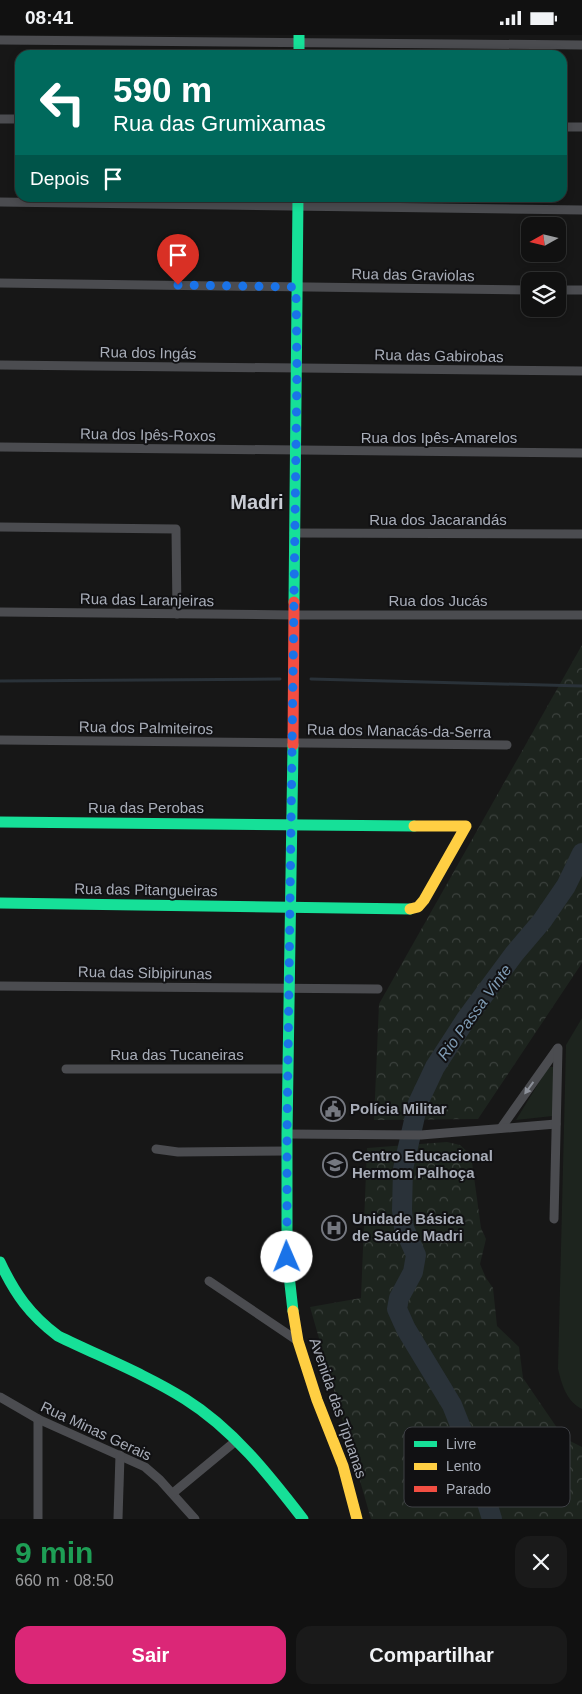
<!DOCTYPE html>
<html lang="pt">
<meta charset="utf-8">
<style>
:root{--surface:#111;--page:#1a1a1a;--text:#f1f3f6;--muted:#9c9d9f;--line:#303131;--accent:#db2777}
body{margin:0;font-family:Helvetica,sans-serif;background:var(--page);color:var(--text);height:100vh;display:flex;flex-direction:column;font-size:19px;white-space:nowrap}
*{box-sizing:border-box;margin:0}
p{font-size:16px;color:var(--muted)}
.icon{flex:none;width:28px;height:28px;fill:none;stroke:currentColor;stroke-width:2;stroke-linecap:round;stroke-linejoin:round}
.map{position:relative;height:1484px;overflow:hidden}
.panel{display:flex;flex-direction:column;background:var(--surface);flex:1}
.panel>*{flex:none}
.guide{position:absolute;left:15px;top:15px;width:552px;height:152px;border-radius:15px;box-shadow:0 2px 8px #0003,0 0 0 1px var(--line);background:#00695c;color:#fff;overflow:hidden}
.needle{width:32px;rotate:262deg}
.controls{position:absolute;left:521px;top:182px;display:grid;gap:10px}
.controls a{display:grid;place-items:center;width:45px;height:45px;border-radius:10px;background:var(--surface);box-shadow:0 2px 8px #0003,0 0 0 1px var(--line);font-size:25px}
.pin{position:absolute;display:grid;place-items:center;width:42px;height:42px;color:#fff;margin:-51px -21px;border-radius:50% 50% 50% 0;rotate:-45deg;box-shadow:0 0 5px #0007}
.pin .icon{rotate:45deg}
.me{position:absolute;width:55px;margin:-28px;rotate:359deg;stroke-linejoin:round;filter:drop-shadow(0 0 4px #0008)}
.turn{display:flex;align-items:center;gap:18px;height:105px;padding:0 15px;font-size:22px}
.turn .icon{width:65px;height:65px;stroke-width:2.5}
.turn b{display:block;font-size:35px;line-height:42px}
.then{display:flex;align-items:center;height:48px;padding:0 15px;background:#0003;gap:10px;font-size:19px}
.round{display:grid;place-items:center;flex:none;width:52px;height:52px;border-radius:15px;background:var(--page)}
.head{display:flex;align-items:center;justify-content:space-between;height:85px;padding:0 15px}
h1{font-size:30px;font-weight:700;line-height:38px;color:#1e9e55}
.cta{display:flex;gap:10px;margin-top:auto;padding:10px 15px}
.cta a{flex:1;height:58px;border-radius:15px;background:var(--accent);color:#fff;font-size:20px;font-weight:700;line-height:58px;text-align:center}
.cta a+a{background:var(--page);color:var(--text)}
.status{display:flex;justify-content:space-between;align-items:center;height:35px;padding:0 25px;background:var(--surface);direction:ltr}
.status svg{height:14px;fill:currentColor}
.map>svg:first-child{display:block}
</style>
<div class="status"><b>08:41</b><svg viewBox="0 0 49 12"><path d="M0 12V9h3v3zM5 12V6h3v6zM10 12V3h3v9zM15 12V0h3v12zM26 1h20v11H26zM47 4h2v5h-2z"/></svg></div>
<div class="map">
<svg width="582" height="1484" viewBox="0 0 582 1484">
<defs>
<pattern id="forest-crowns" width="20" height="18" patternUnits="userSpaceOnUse" patternTransform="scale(1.25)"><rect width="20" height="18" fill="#1d241e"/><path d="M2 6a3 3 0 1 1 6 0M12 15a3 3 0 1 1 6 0" fill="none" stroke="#3b413d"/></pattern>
</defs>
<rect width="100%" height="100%" fill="#171717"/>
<g fill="url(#forest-crowns)">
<path d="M582,610V928L478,1084L374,1085L379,969Z"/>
<path d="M447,1107L460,1110L471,1120L481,1193L486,1204L480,1229L486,1243L493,1253L497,1291L519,1312L523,1343L564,1403L582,1412V1484H371L310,1272L361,1263L367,1113Z"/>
</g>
<g fill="#1d241e">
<path d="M582,983V1374C566,1366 562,1350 558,1334L566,1010Z"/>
<path d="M550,1032H553V1081L516,1085L546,1036Z"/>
</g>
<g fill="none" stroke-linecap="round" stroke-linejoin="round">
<g stroke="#2a3239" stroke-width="3">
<path d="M311,644L582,651"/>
<path d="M0,646L280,644"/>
</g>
<path stroke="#2a3239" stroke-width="20" d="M492,1484L473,1423L452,1370L406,1294L397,1274L399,1263L413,1237L416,1220L404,1193L402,1175L403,1134L418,1068L435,1032L466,984L514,919L542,886L566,851L582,818"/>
<g stroke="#4b4c50" stroke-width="9">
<path d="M0,5L582,10"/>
<path d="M0,84H20"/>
<path d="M562,92H582"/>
<path d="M0,167L582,175"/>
<path d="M0,248L530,255"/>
<path d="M558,255H582"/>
<path d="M0,330L582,336"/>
<path d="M0,412L582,418"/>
<path d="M0,492L176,494L177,579"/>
<path d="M294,498L582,499"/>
<path d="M0,577L293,580H582"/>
<path d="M0,705L507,710"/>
<path d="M0,951L378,954"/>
<path d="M66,1034H288"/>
<path d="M501,1093L557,1014"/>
<path d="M287,1099L421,1100L556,1089"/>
<path d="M156,1114L178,1117L287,1116"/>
<path d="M554,1184L558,1013"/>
<path d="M209,1246L298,1306"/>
<path d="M0,1362L38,1384L145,1432L160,1445L195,1484"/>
<path d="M173,1458L237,1405"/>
<path d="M38,1484V1384"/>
<path d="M118,1484L120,1420"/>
</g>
<g stroke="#16e098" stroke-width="11">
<path d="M299,0V20"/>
<path d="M294,567L298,162"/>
<path d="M293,710L287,1099V1222L293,1276"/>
<path d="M0,787L414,791"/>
<path d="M0,868L410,874"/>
<path d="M0,1227C15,1259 30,1280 58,1301C101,1322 145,1339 185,1364C233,1394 269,1440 303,1484"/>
</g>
<g stroke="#ffcf43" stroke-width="11">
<path d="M410,874L418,872L424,865L466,791H414"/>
<path d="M293,1276L298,1306L317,1365L343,1431L357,1484"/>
</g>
<path stroke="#f24e42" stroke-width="11" d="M293,710L294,567"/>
</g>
<defs><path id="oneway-solid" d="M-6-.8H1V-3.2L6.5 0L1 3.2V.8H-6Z" transform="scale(1.25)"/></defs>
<use fill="#8c9099" href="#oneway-solid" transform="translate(529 1053) rotate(126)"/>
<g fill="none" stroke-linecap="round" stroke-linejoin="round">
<path stroke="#1a73e8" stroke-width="9" stroke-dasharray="0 16.2" d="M178,250L296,252L297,333L287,1099V1222"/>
</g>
<defs>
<symbol id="civic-ring" viewBox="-11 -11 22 22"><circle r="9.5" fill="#111113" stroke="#757880" stroke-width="1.5"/><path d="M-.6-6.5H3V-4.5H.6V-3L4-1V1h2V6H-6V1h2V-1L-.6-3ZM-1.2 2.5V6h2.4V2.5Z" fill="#757880"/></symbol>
<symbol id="school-ring" viewBox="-11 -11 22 22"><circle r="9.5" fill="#111113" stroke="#757880" stroke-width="1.5"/><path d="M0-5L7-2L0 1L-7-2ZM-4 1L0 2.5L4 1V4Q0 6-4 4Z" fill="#757880"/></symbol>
<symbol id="hospital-ring" viewBox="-11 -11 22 22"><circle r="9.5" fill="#111113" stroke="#757880" stroke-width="1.5"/><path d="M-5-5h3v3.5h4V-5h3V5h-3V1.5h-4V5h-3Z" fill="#757880"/></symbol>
</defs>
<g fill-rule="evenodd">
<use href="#civic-ring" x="319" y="1060" width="28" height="28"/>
<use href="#school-ring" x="321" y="1116" width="28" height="28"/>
<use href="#hospital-ring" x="320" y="1179" width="28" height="28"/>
</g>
<g text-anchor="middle" stroke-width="4" stroke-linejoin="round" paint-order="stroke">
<g font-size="15" fill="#a8adb8" stroke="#111113">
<text transform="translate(413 240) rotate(1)" y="5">Rua das Graviolas</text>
<text transform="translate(148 318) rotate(1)" y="5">Rua dos Ingás</text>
<text transform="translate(439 321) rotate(1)" y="5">Rua das Gabirobas</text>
<text transform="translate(148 400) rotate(1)" y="5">Rua dos Ipês-Roxos</text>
<text x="439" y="408">Rua dos Ipês-Amarelos</text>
<text x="438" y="490">Rua dos Jacarandás</text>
<text transform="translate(147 565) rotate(1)" y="5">Rua das Laranjeiras</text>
<text x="438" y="571">Rua dos Jucás</text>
<text transform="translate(146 693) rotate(1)" y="5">Rua dos Palmiteiros</text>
<text transform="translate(399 696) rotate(1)" y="5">Rua dos Manacás-da-Serra</text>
<text x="146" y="778">Rua das Perobas</text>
<text transform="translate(146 855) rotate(1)" y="5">Rua das Pitangueiras</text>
<text transform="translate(145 938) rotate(1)" y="5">Rua das Sibipirunas</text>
<text x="177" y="1025">Rua das Tucaneiras</text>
<text transform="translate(338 1373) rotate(71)" y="5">Avenida das Tipuanas</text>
<text transform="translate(96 1396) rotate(25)" y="5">Rua Minas Gerais</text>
</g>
<g font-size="15" font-weight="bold" fill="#a8adb8" stroke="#111113" text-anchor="start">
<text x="350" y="1079">Polícia Militar</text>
<text x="352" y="1126">Centro Educacional<tspan x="352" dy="17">Hermom Palhoça</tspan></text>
<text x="352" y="1189">Unidade Básica<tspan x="352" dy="17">de Saúde Madri</tspan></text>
</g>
<g font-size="16" font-style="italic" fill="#7f9bb3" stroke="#111113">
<text transform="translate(474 977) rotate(-54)" y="6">Rio Passa Vinte</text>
</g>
<g font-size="20" font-weight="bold" fill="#c9ccd4" stroke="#111113">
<text x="257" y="474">Madri</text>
</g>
</g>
<rect x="404" y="1392" width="166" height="80" rx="8" fill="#111113" stroke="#3e4045" stroke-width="1"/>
<rect x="414" y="1406" width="23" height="6" fill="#16e098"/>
<rect x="414" y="1428" width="23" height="7" fill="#ffcf43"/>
<rect x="414" y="1451" width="23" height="6" fill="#f24e42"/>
<g font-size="14" fill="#a8adb8">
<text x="446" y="1414">Livre</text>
<text x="446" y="1436">Lento</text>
<text x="446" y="1459">Parado</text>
</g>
</svg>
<div class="controls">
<a><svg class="needle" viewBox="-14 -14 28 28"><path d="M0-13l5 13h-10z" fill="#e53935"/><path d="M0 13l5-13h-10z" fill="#9c9d9f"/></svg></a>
<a><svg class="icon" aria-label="layers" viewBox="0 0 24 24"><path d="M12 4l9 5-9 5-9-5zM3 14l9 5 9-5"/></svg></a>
</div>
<div class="pin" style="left:178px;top:250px;background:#d93025"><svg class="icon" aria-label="arrive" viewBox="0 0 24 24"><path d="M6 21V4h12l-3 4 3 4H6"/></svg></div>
<svg class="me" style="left:287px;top:1222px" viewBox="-20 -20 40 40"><circle r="19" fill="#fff"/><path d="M0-13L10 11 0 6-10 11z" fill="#1a73e8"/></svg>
<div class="guide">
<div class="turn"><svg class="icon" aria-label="left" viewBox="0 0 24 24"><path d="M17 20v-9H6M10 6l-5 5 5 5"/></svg><div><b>590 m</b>Rua das Grumixamas</div></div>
<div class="then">Depois<svg class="icon" aria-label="arrive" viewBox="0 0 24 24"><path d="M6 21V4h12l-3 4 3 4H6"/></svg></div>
</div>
</div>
<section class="panel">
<div class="head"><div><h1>9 min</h1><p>660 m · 08:50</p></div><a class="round"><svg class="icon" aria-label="close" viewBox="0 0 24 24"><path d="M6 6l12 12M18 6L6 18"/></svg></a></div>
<div class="cta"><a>Sair</a><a>Compartilhar</a></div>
</section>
